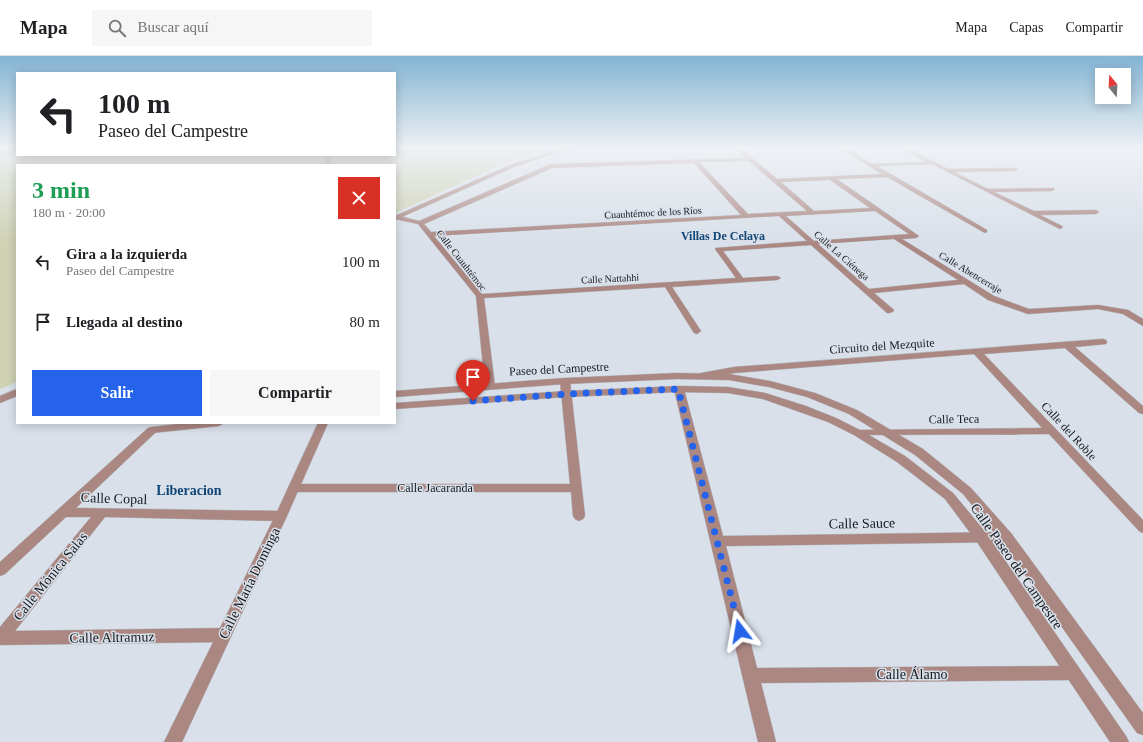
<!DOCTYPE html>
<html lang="es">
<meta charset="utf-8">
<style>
:root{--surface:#fff;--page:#f6f6f6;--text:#202124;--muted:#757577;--line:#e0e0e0;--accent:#2563eb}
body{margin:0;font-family:Georgia,serif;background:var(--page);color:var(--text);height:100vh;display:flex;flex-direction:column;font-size:15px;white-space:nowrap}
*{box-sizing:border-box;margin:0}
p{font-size:13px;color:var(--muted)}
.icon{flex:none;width:22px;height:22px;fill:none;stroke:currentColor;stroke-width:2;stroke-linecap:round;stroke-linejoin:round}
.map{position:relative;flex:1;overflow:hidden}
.drawer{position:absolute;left:16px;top:108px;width:380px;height:260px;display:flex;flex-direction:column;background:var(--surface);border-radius:0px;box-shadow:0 2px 10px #0003}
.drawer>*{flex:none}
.hud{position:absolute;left:16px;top:16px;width:380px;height:84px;border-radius:0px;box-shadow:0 2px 10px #0003;background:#fff;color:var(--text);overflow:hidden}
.needle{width:26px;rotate:342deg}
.buttons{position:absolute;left:1095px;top:12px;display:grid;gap:8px}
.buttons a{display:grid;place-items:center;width:36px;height:36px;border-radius:0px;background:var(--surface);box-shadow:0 2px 10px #0003;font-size:20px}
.pin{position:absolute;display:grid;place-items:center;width:34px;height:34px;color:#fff;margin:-41px -17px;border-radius:50% 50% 50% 0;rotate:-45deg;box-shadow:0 0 4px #0007}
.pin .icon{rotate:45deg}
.me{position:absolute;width:44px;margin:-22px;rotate:346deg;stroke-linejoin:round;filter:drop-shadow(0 0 3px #0008)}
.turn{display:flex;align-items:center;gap:14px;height:84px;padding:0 16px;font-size:18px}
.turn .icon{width:52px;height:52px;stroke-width:2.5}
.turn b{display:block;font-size:28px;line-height:34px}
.round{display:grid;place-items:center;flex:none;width:42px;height:42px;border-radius:0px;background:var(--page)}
.overview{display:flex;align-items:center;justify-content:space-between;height:68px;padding:0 16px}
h1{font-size:24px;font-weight:700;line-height:30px;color:#1e9e55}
.cta{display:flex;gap:8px;margin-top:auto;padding:8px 16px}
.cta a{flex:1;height:46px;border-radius:0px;background:var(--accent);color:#fff;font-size:16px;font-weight:700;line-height:46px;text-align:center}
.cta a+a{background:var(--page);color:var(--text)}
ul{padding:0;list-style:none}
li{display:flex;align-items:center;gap:12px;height:60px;padding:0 16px}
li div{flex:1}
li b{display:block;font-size:15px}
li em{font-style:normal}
header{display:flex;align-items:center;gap:24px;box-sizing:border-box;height:56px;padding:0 20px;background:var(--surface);border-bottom:1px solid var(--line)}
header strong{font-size:19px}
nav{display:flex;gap:22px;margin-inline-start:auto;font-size:14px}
.search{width:280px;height:36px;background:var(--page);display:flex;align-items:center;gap:10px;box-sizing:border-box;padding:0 14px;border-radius:0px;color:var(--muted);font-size:15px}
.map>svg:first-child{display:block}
</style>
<header>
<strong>Mapa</strong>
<div class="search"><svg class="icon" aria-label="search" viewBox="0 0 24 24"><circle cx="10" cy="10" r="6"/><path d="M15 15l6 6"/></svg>Buscar aquí</div>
<nav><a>Mapa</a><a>Capas</a><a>Compartir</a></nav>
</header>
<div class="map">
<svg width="1143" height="686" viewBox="0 0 1143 686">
<rect width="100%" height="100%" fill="#d9e0e9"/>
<path fill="#cfd2b3" d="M0,91H17V99H395V91H554L503,108L395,157V109H17V326L0,333Z"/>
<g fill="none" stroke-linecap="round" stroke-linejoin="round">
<defs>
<g id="minor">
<path d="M572,91H601L567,94L565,93Z"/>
<path d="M734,91H739L777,123L882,118L838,91H844L872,108L926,106L899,91H905L948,113L1017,112V114L1015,115L954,116L988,133L1054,132L1055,133L1052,135L994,136L1034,155L1096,154L1099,156L1096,158L1040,159L1062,170L1063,171L1060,173L932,108L877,110L987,174V176L985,177L887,121L837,123L919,180L916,182L902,183L994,240L1029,253L1098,249L1128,254L1143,263V270L1123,258L1098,253L1028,258L988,244L964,228L874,237L893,253L894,255L890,257H887L811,189L723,195L743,222L777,220L781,222L777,224L672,231L701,275L697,278L694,277L665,231L484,242L495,330L490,333L485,330L476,240L418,168L395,163L396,159L419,165L551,108L745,102ZM749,105L807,155L748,158L699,106ZM694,107L741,159L431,176L424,168L552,112ZM830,124L870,152L814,155L781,126ZM875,155L909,178L814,185L786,160ZM779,160L807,185L716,192L715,193L736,222L482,238L434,180ZM894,183L958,224L869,233L818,188Z"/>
<path d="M326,99H330L331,109H325Z"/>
<path d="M1103,283L1106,284L1107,286L1106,288L1075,291L1143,350V358L1139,357L1065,292L984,298L1143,464V477L1139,475L1049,378L854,379L853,377L854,375L858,374L1042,372L974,298L734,317L701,323L696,320L701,317L734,311Z"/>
<path d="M565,322L570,325L585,460L583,463L579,465L575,463L573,460L571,436H294L290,435L288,432L290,429L294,428H570L560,325Z"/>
<path d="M679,330L684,333L723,480L1006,476L1011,477L1012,481L1011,485L1006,486L726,490L757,612L1073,610L1079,612L1081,617L1079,622L1073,624L761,627L776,686H758L674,333Z"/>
<path d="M152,371L156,372L157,374L156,376L76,452L281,455L285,457L287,460L285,463L281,465L105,461L15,575L224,572L229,574L231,579L229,584L224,586L0,589V571L91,461H66L5,518L0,520V506L148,372Z"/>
</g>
<g id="tertiary">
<path d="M565,91H573L514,111L395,164V160L510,109Z"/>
<path d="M677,317L729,318L770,325L815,337L857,354L923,393L971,432L1011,477L1143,657V679L1137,677L1001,485L963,438L915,399L849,358L807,341L769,331L729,324L677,323L565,328L395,341V335L565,322Z"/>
<path d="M679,330L728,331L765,337L806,350L836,362L862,375L905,400L953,437L987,478L1126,680L1129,686H1110L977,486L945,443L897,406L854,379L828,366L763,343L728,337L679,336L566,341L395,353V347L566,335Z"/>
<path d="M17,333V340L0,347V340Z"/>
<path d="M187,367H224L219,370L152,377L147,374L152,371Z"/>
<path d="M318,367H328L287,460L182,686H164L275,460Z"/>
</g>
</defs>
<use href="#minor" stroke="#b6bcc4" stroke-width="1"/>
<use href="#tertiary" stroke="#b6bcc4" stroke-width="1"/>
<use href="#minor" fill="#ab8782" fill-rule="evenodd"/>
<use href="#tertiary" fill="#ab8782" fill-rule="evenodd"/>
</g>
<linearGradient id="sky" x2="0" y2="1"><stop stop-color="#83b4d4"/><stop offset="0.49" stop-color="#eef1f5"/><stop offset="1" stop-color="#eef1f5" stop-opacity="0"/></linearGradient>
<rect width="1143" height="187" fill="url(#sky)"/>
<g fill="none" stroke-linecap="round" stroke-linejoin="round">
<path stroke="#2563eb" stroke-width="7" stroke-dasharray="0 12.6" d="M473,345L566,338L678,333L740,575"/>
</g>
<g text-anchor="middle" stroke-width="3" stroke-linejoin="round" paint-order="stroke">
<g font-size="10" fill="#17191d" stroke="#d9e0e9">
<text transform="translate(653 156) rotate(-3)" y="4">Cuauhtémoc de los Ríos</text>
<text transform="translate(842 199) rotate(41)" y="4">Calle La Ciénega</text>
<text transform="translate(462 204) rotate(52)" y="4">Calle Cuauhtémoc</text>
<text transform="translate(971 216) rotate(31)" y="4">Calle Abencerraje</text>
<text transform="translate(610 222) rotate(-3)" y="4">Calle Nattahhi</text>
</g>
<g font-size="12" font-weight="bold" fill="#114678" stroke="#d9e0e9">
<text x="723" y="184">Villas De Celaya</text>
</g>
<g font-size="12" fill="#17191d" stroke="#d9e0e9">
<text transform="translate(882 290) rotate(-4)" y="4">Circuito del Mezquite</text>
<text transform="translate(559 313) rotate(-3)" y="4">Paseo del Campestre</text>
<text transform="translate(954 363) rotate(-1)" y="4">Calle Teca</text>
<text transform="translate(1069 375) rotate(47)" y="4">Calle del Roble</text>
<text x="435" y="436">Calle Jacaranda</text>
</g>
<g font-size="14" font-weight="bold" fill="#114678" stroke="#d9e0e9">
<text x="189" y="439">Liberacion</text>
</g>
<g font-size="14" fill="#17191d" stroke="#d9e0e9">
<text transform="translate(114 442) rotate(2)" y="5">Calle Copal</text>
<text transform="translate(862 467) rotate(-1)" y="5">Calle Sauce</text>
<text transform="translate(1017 510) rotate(55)" y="5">Calle Paseo del Campestre</text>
<text transform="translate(50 520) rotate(-51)" y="5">Calle Mónica Salas</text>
<text transform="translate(249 527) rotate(-64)" y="5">Calle María Dominga</text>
<text transform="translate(112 581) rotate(-1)" y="5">Calle Altramuz</text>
<text x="912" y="623">Calle Álamo</text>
</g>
</g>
</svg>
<div class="buttons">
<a><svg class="needle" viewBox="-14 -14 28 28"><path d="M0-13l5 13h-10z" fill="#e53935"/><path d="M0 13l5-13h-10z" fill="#757577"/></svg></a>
</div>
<div class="pin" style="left:473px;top:345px;background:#d93025"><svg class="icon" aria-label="arrive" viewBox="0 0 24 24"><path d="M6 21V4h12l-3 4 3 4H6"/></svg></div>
<svg class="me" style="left:740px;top:575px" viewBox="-20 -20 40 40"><path d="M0-17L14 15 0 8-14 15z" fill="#2563eb" stroke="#fff" stroke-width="4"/></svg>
<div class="hud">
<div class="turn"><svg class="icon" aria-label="left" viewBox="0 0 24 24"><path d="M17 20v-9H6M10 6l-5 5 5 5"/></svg><div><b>100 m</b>Paseo del Campestre</div></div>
</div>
<section class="drawer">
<div class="overview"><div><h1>3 min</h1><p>180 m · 20:00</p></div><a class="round" style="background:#d93025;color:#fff"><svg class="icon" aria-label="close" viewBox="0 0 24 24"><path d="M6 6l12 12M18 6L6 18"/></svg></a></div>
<ul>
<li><svg class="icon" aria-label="left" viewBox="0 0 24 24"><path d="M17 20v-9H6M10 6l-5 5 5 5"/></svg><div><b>Gira a la izquierda</b><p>Paseo del Campestre</p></div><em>100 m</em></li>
<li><svg class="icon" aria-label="arrive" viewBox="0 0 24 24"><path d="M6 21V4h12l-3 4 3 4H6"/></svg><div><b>Llegada al destino</b></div><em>80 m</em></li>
</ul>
<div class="cta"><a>Salir</a><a>Compartir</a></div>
</section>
</div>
